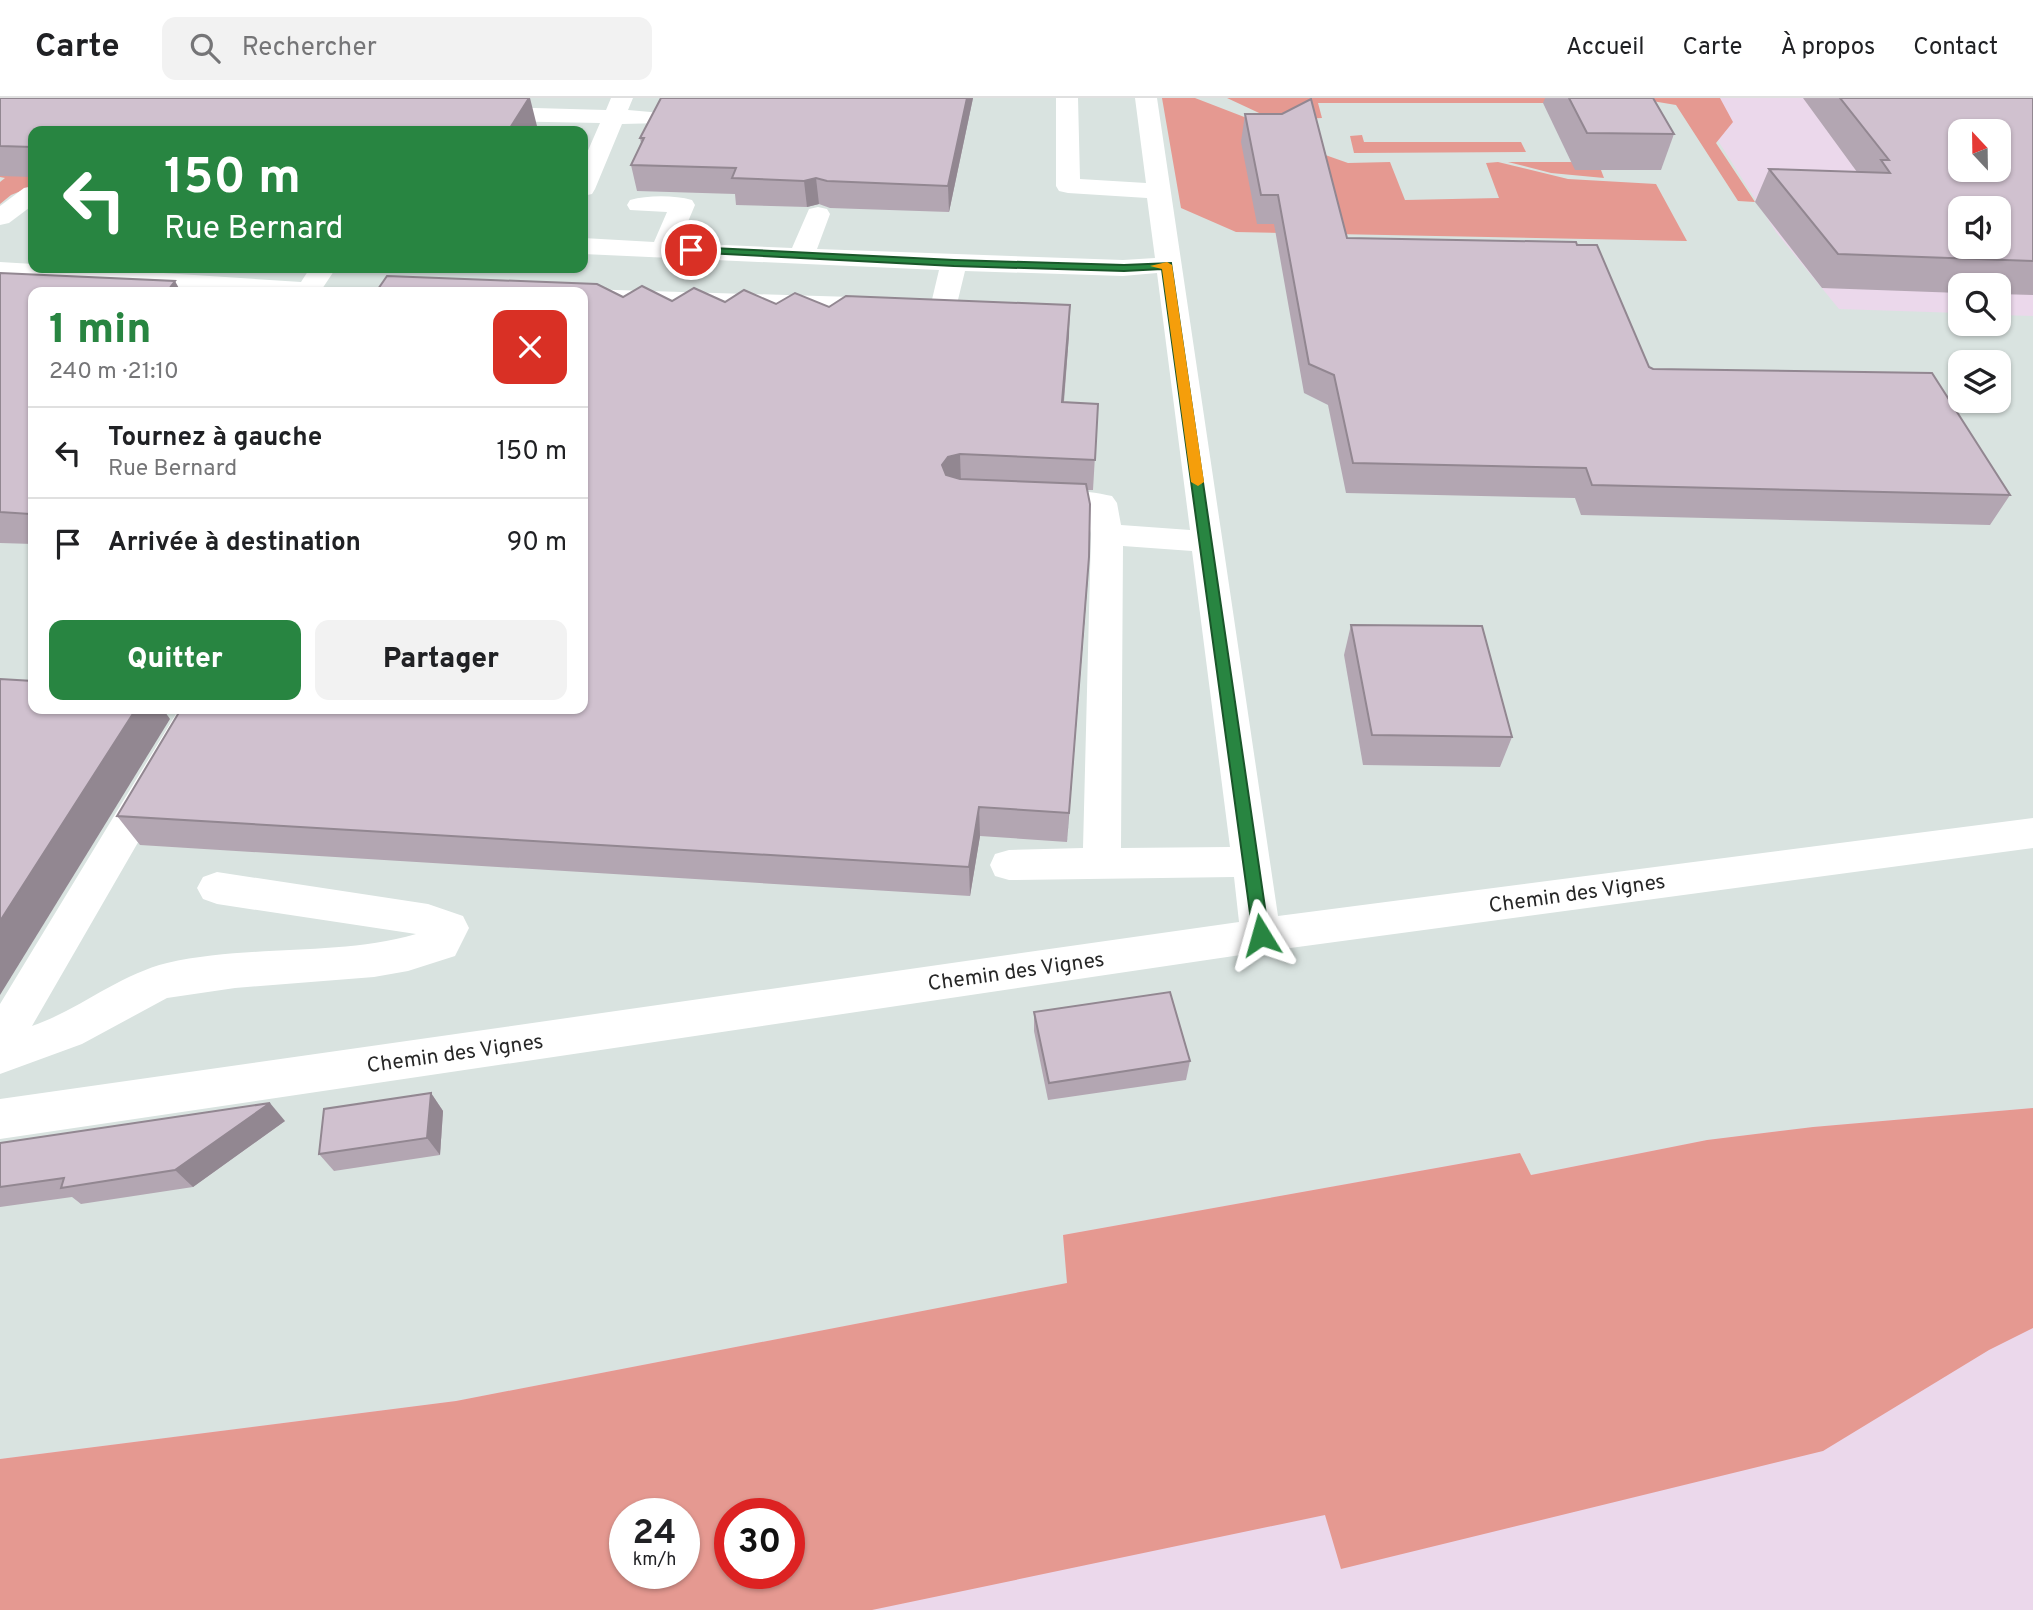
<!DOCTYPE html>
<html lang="fr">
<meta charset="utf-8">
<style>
:root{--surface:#fff;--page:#f2f2f2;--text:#202124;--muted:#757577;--line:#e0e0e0;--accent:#288541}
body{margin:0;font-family:Overpass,sans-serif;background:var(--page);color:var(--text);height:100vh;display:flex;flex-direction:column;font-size:26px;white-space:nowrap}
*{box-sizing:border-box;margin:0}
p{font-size:23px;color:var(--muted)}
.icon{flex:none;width:38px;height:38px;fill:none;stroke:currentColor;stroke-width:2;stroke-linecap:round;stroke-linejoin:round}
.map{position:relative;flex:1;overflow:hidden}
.drawer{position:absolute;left:28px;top:189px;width:560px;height:427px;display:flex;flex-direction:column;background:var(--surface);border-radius:14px;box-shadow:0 2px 5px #0004}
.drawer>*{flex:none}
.banner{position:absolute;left:28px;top:28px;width:560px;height:147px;border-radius:14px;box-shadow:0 2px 5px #0004;background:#288541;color:#fff;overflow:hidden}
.needle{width:46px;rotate:338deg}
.fabs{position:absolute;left:1948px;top:21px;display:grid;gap:14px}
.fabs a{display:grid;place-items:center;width:63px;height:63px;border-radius:14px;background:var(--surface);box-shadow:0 2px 5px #0004;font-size:35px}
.speed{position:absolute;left:609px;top:1400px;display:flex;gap:14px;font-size:35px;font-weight:700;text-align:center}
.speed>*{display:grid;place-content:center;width:91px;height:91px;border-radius:50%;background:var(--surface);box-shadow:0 2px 5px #0004;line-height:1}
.speed small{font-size:18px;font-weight:400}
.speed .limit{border:10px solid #d22;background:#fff;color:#111}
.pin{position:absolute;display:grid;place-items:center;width:60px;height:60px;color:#fff;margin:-30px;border:4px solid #fff;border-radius:50%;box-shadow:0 2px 7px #0007}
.me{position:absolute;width:77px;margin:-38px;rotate:352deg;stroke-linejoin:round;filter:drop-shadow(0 0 5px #0008)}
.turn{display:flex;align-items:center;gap:24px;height:147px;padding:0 21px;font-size:32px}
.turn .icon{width:91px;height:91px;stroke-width:2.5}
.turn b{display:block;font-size:49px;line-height:60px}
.round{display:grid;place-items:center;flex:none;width:74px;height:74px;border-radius:14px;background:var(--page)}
.summary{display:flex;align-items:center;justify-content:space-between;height:119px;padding:0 21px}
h1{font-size:42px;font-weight:800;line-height:52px;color:var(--accent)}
.cta{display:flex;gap:14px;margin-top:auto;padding:14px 21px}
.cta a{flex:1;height:80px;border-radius:14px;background:var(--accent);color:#fff;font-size:28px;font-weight:800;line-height:80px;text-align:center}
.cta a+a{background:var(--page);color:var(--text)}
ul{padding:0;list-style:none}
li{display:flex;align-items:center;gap:21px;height:91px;padding:0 21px;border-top:2px solid var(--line)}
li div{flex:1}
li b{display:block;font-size:26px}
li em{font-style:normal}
header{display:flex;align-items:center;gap:42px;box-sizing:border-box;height:98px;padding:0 35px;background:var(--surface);border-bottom:2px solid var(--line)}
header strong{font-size:33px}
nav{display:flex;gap:38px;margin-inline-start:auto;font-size:24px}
.search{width:490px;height:63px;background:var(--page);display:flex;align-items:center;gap:18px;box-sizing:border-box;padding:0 24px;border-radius:14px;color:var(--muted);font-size:26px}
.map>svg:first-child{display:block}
</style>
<header>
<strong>Carte</strong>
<div class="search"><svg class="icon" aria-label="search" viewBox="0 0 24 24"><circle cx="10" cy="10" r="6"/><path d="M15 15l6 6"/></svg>Rechercher</div>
<nav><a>Accueil</a><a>Carte</a><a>À propos</a><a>Contact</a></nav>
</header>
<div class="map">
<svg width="2033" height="1512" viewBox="0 0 2033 1512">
<rect width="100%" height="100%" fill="#ebd8eb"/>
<path fill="#d9e3e0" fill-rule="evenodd" d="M0,0H1691L1776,134L1839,211L1960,215V226H1998L1999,217L2033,218V1010L1813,1029L1707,1042L1530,1077L1519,1055L1063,1137L1068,1185L456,1303L0,1361ZM33,33H583V170H33ZM33,194H583V611H33ZM1960,264H1998V303H1960Z"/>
<g fill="#e59991" fill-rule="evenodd">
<path d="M1162,0H1195L1265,27L1314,53L1348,65L1390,64L1405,102L1499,100L1486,65L1498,64L1568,81L1656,86L1687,143L1236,134L1181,110Z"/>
<path d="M1227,0H1620L1623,5H1318L1322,20L1274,22Z"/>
<path d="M1650,0H1720L1733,24L1716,45L1755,104L1738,103L1676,7L1652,3Z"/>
<path d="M15,30L81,33H33V88L11,97L0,106V84L5,80L0,79V43Z"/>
<path d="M1362,37L1364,44H1521L1526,54L1354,55L1350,38Z"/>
<path d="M1508,64H1571L1601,72L1604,80L1551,75Z"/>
<path d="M2033,1010V1230L1989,1252L1823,1353L1341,1471L1325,1417L872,1512H0V1361L456,1303L1067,1185L1063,1137L1520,1055L1531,1077L1707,1042L1813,1029ZM625,1416H684V1475H625ZM730,1416H789V1475H730Z"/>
</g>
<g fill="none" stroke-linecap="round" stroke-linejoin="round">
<g fill="#fff" fill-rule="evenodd">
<path d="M611,0H633L628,12L662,15L665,20L662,25L622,26L595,91L592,96L583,98V64L600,25L501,23L493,21L490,16L493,11L501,9L606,12Z"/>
<path d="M1056,0H1078L1080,81L1146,85L1135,0H1157L1278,818L2033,720V750L1261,854L0,1041V1001L1239,824L1234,779L1009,782L995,778L990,767L995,756L1009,752L1083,750L1091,436L1087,414L1027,410L1023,403L1027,396C1051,390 1088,392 1112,398L1117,405L1121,427L1190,432L1157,175L1123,178L965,173L956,210L952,216L943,218L934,216L930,210L939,172L583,156V140L654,144L667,114L630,112L627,107L630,102C648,97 674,97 692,102L695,107L679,145L792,150L809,111L818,109L827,111L830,116L817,151L1123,162L1155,160L1147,100L1068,95L1059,93L1056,88ZM1123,448L1192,453L1230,749L1121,750Z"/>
<path d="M33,88V107L9,125L0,127V108L24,90Z"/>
<path d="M0,164L33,166V170H86L301,184L310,170H336L320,194H221L0,180Z"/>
<path d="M583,191L885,200L894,202L898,208L894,214L885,216L583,207V194H573Z"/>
<path d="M179,611H215L32,928C79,912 118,877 167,865C249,846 335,859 416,836L217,806L203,801L197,790L203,779L217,774L428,806L463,818L469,830L455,858L408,873L374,879L235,890L167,900L82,946L0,976V906Z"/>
</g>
</g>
<g fill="#b3a6b2">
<path d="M0,0L537,28L33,33V79L0,78Z"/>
<path d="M973,0L949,114L830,110L819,106L807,109L736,107L735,96L637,93L631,67L641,45L640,40Z"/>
<path d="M1545,0H1653L1674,36L1661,72H1575L1543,5Z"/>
<path d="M1803,0H2033V197L1998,196V187H1960V195L1822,190L1755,104L1769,71L1857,74Z"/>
<path d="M1245,16L1347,140L1649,269L2010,397L1990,427L1581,417L1575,400L1346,395L1328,307L1304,295L1274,126H1257L1241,44Z"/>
<path d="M0,175L33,194V446L0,445Z"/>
<path d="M623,199L672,203L829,209L1069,237L1064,304L1098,306L1093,392H1087L1089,459L1087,490L1067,744L980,738L970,798L140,747L117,718Z"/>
<path d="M1351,527L1512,639L1500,669L1363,667L1344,557Z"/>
<path d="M1034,914L1190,963L1186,982L1048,1002L1034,933Z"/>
<path d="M431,995L443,1013L440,1057L334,1073L319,1056Z"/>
<path d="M285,1023L193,1089L81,1106L72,1099L0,1109V1045Z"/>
</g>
<g fill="#928791">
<path d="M529,0H530L537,28L534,33H508Z"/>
<path d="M967,0H973L949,114L948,88Z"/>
<path d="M816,80L819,106L807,109L804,83Z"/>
<path d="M175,183L181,194L169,191Z"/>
<path d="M1070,207L1069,237L1061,335L1062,304Z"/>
<path d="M960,356L961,386L949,389L942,367L948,359Z"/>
<path d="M1089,459L1087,490L1067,744L1069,715Z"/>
<path d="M136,611H163L170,621L0,897V823Z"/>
<path d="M979,709L980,738L970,798L969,769Z"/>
<path d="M431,995L443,1013L440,1057L427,1040Z"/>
<path d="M270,1005L285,1023L193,1089L175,1072Z"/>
</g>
<g fill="#d0c1cf" stroke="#928791" stroke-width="2" fill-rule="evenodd">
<path d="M0,0H529L508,33H33V49L0,48Z"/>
<path d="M661,0H967L948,88L827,83L816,80L804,83L732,80L736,70L631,67L644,40H640Z"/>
<path d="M1569,0H1653L1674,36L1587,35Z"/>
<path d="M1840,0H2033V163L1838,156L1769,71L1890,75L1881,62H1889ZM1960,33H1998V72H1960ZM1960,110H1998V149H1960Z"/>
<path d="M1311,1L1347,140L1576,144L1577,147H1597L1649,269L1653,271L1932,275L2010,397L1592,387L1586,370L1353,365L1334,277L1309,266L1278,97H1261L1245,16H1282Z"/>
<path d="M0,175L175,183L169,191L247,194H33V411L30,416L0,414Z"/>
<path d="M387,178L597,186L623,199L642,188L672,203L694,190L725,204L744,192L776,206L795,195L829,209L846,198L1070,207L1062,304L1098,306L1095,362L960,356L948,359L942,367L946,377L960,381L1086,386L1090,406L1089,459L1069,715L979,709L969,769L117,718L181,611H583V194H376Z"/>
<path d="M1351,527L1482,528L1512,639L1372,637Z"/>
<path d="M0,581L33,583V611H136L0,823Z"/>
<path d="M1170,894L1190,963L1049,985L1034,914Z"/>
<path d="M431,995L427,1040L319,1056L324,1011Z"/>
<path d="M270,1005L175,1072L61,1090L64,1080L0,1089V1045Z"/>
</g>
<path fill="#288541" stroke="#1a562a" stroke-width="2" d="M691,149L954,162L1124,167L1171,165L1269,837L1267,842H1255L1253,837L1162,171L1124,173L954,168L687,154V150Z"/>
<path fill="#f59e0b" d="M1167,164L1172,167L1204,384L1198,388L1191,384L1162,171L1150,168Z"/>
<g text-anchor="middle" stroke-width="7" stroke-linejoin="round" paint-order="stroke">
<g font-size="21" fill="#272727" stroke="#fff">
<text transform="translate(1577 795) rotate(-8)" y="7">Chemin des Vignes</text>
<text transform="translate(1016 873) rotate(-8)" y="7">Chemin des Vignes</text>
<text transform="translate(455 955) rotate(-8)" y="7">Chemin des Vignes</text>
</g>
</g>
</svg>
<div class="fabs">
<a><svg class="needle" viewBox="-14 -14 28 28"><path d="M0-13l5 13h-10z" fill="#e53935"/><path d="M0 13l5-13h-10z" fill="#757577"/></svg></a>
<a><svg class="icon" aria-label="sound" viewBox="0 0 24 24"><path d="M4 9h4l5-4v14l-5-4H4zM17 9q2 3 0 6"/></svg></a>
<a><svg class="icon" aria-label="search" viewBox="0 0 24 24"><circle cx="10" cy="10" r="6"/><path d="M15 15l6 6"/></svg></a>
<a><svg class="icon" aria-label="layers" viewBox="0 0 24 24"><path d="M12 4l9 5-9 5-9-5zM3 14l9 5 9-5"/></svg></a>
</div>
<div class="speed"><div>24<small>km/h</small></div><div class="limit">30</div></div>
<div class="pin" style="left:691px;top:152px;background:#d93025"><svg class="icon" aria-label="arrive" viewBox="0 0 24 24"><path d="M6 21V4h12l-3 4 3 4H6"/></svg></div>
<svg class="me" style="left:1261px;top:837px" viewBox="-20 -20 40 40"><path d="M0-17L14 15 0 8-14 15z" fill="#288541" stroke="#fff" stroke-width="4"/></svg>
<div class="banner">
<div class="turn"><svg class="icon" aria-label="left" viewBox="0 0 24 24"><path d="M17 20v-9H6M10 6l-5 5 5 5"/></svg><div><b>150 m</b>Rue Bernard</div></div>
</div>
<section class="drawer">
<div class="summary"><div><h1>1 min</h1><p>240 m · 21:10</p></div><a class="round" style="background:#d93025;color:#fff"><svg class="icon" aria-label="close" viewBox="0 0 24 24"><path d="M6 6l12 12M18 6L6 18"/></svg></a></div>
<ul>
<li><svg class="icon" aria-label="left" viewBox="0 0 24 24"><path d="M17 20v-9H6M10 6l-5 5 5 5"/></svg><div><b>Tournez à gauche</b><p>Rue Bernard</p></div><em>150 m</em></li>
<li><svg class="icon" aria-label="arrive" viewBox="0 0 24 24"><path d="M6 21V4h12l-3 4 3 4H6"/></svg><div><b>Arrivée à destination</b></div><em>90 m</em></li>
</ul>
<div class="cta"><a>Quitter</a><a>Partager</a></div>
</section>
</div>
